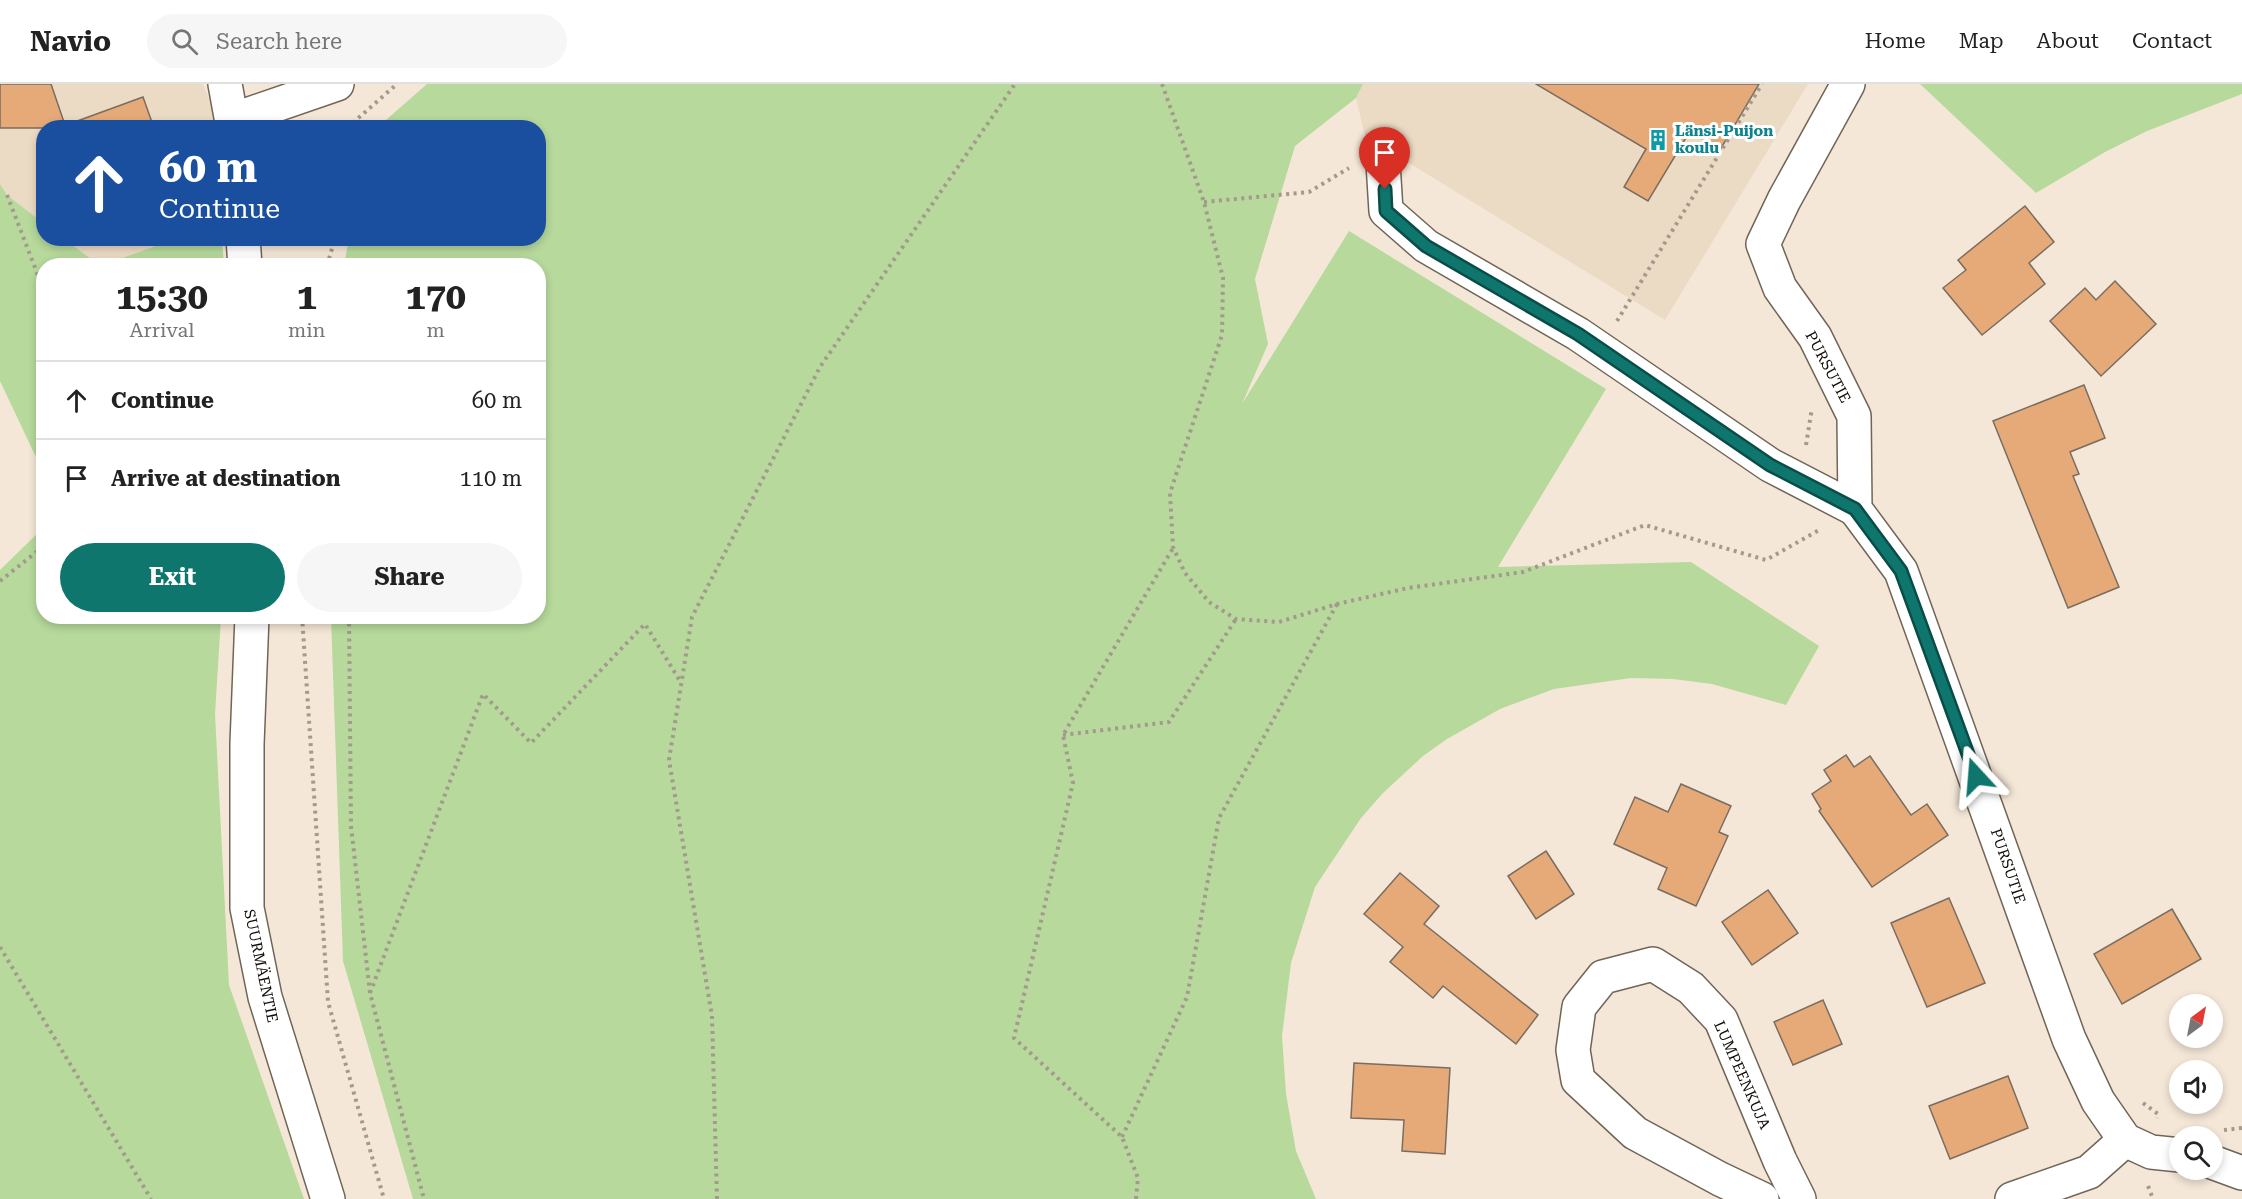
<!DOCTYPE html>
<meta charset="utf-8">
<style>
:root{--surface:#fff;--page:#f6f6f6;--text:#222;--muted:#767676;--line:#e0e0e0;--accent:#0f766e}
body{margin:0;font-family:"Roboto Serif",serif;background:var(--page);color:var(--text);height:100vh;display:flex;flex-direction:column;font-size:22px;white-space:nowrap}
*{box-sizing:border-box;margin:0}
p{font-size:20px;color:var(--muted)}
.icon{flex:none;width:33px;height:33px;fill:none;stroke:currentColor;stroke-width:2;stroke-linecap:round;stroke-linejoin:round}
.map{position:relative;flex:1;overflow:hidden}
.drawer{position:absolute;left:36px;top:174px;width:510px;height:366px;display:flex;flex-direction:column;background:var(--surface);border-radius:24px;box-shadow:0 3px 9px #0003}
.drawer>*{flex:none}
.guide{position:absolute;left:36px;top:36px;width:510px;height:126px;border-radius:24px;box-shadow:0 3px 9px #0003;background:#1a4fa0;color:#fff;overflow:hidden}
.needle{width:39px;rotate:32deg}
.buttons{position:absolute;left:2169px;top:910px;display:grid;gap:12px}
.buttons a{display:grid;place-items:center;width:54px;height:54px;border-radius:50%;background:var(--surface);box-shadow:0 3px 9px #0003;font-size:30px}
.pin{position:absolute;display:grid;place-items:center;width:51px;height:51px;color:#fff;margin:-62px -26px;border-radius:50% 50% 50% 0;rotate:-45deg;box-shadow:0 0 6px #0007}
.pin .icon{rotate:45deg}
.me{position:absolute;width:66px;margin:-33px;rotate:341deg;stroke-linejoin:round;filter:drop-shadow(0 0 4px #0008)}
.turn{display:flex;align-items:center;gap:21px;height:126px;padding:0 24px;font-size:27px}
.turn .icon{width:78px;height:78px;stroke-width:2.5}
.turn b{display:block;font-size:42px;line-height:51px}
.eta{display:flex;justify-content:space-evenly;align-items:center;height:102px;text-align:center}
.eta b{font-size:36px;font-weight:700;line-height:42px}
.action{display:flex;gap:12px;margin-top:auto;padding:12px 24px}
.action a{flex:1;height:69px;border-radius:36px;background:var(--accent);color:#fff;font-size:24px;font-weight:700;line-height:69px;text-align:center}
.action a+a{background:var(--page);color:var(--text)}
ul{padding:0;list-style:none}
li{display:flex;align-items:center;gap:18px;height:78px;padding:0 24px;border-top:2px solid var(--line)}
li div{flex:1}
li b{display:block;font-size:22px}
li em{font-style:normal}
header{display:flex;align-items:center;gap:36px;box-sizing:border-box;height:84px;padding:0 30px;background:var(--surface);border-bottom:2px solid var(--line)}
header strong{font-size:28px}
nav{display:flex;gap:33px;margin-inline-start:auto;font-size:21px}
.search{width:420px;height:54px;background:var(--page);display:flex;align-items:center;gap:15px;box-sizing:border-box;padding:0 21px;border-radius:33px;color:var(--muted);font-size:22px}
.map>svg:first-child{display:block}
</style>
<header>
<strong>Navio</strong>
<div class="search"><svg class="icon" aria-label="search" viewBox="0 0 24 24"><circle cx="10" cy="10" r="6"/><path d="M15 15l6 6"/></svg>Search here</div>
<nav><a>Home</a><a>Map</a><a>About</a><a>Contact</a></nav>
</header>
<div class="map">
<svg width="2242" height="1115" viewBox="0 0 2242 1115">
<rect width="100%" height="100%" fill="#f4e7d7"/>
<g fill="#ecdbc4">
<path d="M0,0H203L218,37V44H44L43,139L7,111L0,100Z"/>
<path d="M1363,0H1808L1665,236L1365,52L1356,14Z"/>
<path d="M64,155H178L103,182L99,181Z"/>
</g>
<g fill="#b7d99c">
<path d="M427,0H1363L1356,14L1295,62L1255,195L1268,260L1242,320L1349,147L1606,305L1498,483L1691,478L1819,562L1786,621L1712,600L1673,595L1631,594L1554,605L1500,625L1447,655L1423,672L1383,709L1361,734L1315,803L1291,879L1282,952L1286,1010L1296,1067L1316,1115H413L343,877L331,533L538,532V182L344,181L349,155L538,154V44L378,43Z"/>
<path d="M1920,0H2242V10L2147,47L2105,68L2036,109Z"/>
<path d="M0,100L7,111L43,139L44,154L64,155L99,181L44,182L43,388L0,297Z"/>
<path d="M178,154L222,155L224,181H103Z"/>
<path d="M43,444L44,532L221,533L215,630L229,901L304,1115H0V486Z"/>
</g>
<g fill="#e6aa78" stroke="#7b6c60" stroke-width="1.5">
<path d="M0,0H51L66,44H0Z"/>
<path d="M1536,0H1759L1720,66L1690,47L1648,117L1624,103L1646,65Z"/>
<path d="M143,13L154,44H70L69,40Z"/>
<path d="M2025,122L2054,158L2029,179L2045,200L1982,251L1943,204L1966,186L1958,176Z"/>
<path d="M2115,197L2156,240L2101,292L2050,237L2085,204L2096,216Z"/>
<path d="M2084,301L2105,354L2070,368L2079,390L2073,392L2119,503L2068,524L1993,337Z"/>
<path d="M1846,671L1854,683L1870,672L1911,731L1927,720L1948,751L1872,803L1819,727L1821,725L1812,710L1831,697L1824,686Z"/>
<path d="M1681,700L1731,722L1719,748L1728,752L1696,822L1658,805L1667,784L1614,760L1635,713L1668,728Z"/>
<path d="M1546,767L1574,810L1536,835L1508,792Z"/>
<path d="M1400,789L1439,822L1424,840L1538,931L1516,960L1443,902L1433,914L1390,878L1403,863L1364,830Z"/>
<path d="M1768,806L1798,849L1752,881L1722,838Z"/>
<path d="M1949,814L1985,899L1927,923L1891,839Z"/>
<path d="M2172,825L2201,875L2122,920L2094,870Z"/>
<path d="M1823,916L1842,960L1793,981L1774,938Z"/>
<path d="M1354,979L1450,984L1445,1070L1402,1067L1404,1036L1351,1034Z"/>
<path d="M2008,992L2028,1044L1950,1075L1929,1022Z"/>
</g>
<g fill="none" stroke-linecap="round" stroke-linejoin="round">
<defs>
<g id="minor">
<path d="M1848,0L1784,116L1763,160L1780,204L1815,253L1854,332L1855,425L1901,487L2069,955L2098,1017L2125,1056L2151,1068L2180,1071"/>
<path d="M232,36L337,0"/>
<path d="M1382,63L1386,127L1426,162L1578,250L1770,381L1855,425"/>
<path d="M2212,1078L2242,1089"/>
<path d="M1762,1115L1720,1095L1635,1049L1578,996L1573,966L1579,923L1603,893L1653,880L1691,904L1721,936L1780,1077L1799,1115"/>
<path d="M2012,1115L2089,1088L2125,1056"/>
</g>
<g id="major">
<path d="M225,0L233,44"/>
<path d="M243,154L245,182"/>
<path d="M252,532L247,660V824L265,913L328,1115"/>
</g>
</defs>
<use href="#minor" stroke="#706556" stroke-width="36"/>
<use href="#major" stroke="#706556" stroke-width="36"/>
<g stroke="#a3998d" stroke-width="4" stroke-dasharray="3 4.5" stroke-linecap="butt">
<path d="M1162,0L1204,118L1223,194L1222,251L1170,409L1173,463L1185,489L1209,518L1236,535L1279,538L1337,520L1408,504L1523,488L1645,441L1766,476L1821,445"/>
<path d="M347,44L397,0"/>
<path d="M7,111L44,207"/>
<path d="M1204,118L1309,108L1349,84"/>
<path d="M327,182L335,154"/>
<path d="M1617,237L1762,0"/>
<path d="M1806,361L1812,324"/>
<path d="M0,497L44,462"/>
<path d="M302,532L328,918L384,1115"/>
<path d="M349,532L351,742L370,909L424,1115"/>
<path d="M1063,651L1169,638L1236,535"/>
<path d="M0,863L151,1115"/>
<path d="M370,909L483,610L531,659L645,540L680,597"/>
<path d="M2143,1019L2158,1030L2157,1034"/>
<path d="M2224,1046L2242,1044"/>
<path d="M1122,1053L1187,913L1219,734L1337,520"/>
<path d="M2148,1102L2153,1115"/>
<path d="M717,1115L712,932L669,676L692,533L820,283L1015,0"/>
<path d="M1136,1115L1138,1094L1122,1053L1014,954L1073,699L1063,651L1173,464"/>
</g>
<use href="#minor" stroke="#fff" stroke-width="33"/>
<use href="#major" stroke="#fff" stroke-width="33"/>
</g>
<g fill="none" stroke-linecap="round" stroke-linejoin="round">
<defs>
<path id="route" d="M1385,105L1386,127L1426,162L1578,250L1770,381L1855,425L1901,487L1976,692"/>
</defs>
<use href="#route" stroke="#0a4d48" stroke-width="15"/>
<use href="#route" stroke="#0f766e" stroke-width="10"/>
</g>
<defs>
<symbol id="building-bare" viewBox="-9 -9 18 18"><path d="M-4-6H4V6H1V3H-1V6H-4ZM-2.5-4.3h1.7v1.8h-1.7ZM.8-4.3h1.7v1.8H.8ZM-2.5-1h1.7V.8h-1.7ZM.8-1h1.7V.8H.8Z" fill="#0f9aa8" stroke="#fff" stroke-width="2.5" paint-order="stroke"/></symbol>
</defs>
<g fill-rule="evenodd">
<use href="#building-bare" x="1643" y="41" width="30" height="30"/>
</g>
<g text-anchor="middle" stroke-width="6" stroke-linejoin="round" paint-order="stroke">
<g font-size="15" font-weight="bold" fill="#0d838f" stroke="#fff" text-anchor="start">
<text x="1675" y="52">Länsi-Puijon<tspan x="1675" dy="17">koulu</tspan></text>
</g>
<g font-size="15" fill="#100c07" stroke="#fff">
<text transform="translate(1828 283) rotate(62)" y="5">PURSUTIE</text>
<text transform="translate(2008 782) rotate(71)" y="5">PURSUTIE</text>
<text transform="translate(261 882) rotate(78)" y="5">SUURMÄENTIE</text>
<text transform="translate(1742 991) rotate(66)" y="5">LUMPEENKUJA</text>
</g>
</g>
</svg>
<div class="buttons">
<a><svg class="needle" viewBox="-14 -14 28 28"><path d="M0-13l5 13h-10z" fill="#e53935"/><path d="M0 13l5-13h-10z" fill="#767676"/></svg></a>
<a><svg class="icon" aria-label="sound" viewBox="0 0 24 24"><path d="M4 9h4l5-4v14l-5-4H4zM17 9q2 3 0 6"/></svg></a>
<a><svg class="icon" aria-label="search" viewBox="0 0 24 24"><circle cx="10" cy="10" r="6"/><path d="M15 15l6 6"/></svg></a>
</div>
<div class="pin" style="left:1385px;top:105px;background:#d93025"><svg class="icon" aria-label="arrive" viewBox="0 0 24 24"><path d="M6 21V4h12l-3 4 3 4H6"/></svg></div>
<svg class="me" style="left:1976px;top:692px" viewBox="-20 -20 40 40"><path d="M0-17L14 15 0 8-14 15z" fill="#0f766e" stroke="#fff" stroke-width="4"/></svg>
<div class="guide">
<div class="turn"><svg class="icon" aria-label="ahead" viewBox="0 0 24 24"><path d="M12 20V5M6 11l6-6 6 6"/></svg><div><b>60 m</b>Continue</div></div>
</div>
<section class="drawer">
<div class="eta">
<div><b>15:30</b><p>Arrival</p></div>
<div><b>1</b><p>min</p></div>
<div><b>170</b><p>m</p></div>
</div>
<ul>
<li><svg class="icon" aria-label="ahead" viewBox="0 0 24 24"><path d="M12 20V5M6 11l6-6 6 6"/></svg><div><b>Continue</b></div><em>60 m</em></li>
<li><svg class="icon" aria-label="arrive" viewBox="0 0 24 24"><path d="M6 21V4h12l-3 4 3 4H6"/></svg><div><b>Arrive at destination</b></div><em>110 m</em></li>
</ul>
<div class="action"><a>Exit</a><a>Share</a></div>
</section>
</div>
